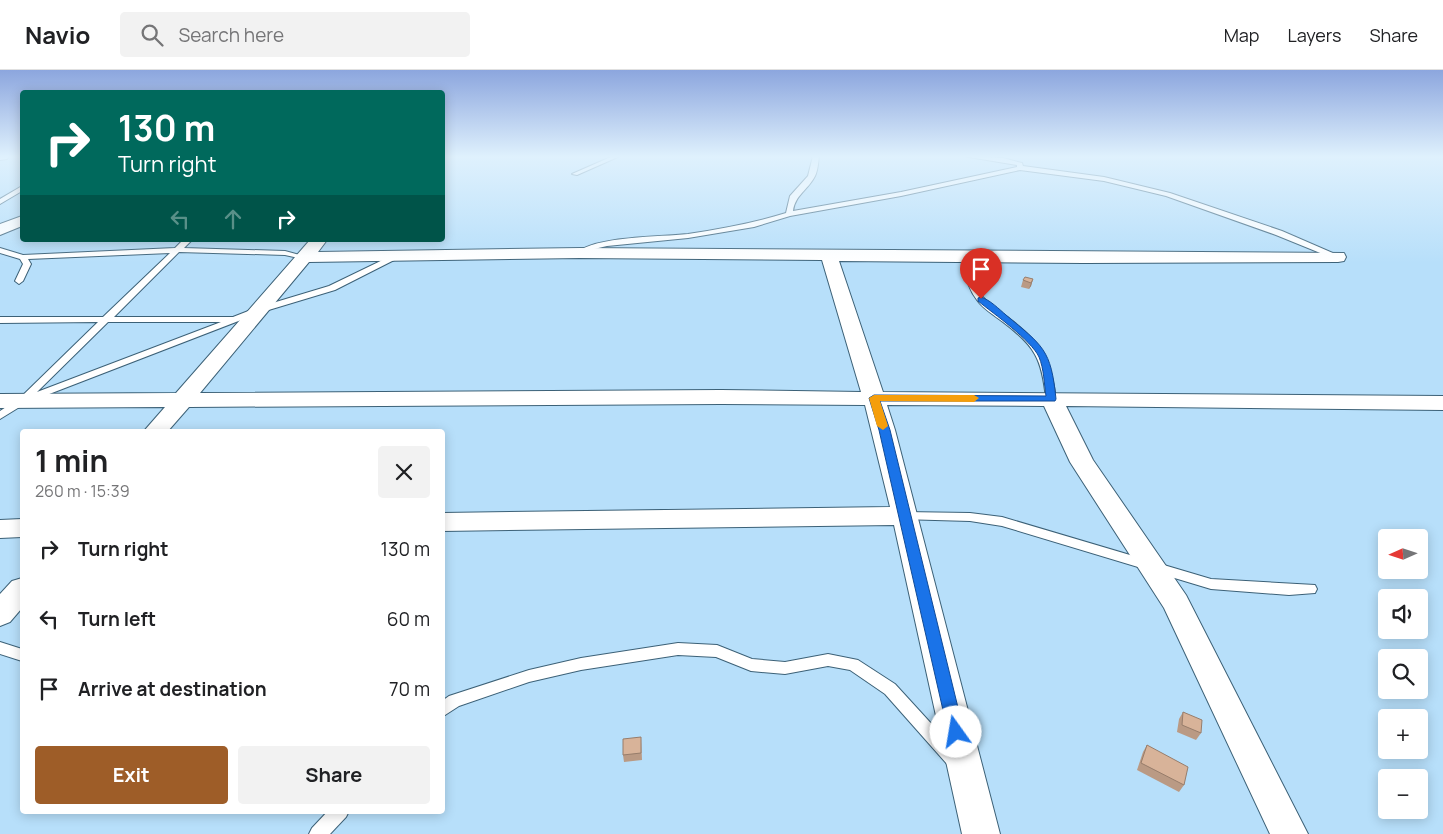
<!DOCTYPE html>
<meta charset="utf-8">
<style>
:root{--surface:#fff;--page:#f2f2f2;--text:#202124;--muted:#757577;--line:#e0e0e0;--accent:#9e5d28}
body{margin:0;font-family:Manrope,sans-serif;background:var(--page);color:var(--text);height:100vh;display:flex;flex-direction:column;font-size:19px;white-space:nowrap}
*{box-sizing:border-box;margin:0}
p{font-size:16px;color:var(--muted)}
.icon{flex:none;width:28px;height:28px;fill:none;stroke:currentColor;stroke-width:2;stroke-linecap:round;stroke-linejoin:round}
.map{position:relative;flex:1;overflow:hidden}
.sheet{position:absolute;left:20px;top:359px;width:425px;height:385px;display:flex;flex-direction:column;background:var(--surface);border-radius:5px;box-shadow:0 2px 12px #0003}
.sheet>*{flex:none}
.hud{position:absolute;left:20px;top:20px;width:425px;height:152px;border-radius:5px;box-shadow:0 2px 12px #0003;background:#00695c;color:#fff;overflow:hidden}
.needle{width:32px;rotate:267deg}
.fabs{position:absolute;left:1378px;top:459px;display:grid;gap:10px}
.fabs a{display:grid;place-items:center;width:50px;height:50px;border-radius:5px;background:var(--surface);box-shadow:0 2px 12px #0003;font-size:25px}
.pin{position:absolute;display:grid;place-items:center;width:42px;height:42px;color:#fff;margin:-51px -21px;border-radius:50% 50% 50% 0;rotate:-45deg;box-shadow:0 0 5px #0007}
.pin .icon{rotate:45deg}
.me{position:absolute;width:55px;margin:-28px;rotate:347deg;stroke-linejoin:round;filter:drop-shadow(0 0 4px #0008)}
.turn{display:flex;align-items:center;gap:18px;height:105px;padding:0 15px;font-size:22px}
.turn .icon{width:65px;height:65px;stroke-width:2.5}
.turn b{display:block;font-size:35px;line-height:42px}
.lanes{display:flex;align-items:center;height:48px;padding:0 15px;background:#0003;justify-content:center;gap:25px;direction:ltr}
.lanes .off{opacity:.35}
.round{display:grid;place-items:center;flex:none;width:52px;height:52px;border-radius:5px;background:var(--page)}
.headline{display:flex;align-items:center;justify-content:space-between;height:85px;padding:0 15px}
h1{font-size:30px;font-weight:700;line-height:38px}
.primary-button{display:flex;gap:10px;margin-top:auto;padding:10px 15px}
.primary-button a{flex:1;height:58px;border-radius:5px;background:var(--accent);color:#fff;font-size:20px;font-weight:700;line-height:58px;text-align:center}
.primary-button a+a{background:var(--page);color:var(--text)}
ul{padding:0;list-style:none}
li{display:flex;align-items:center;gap:15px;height:70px;padding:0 15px}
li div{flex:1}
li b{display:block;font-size:19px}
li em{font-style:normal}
header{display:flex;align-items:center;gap:30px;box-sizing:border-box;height:70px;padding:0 25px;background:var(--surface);border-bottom:1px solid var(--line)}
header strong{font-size:24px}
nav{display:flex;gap:28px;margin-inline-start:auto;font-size:18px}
.search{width:350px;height:45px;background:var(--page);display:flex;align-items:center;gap:12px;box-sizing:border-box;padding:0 18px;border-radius:5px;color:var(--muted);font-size:19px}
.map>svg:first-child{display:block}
</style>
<header>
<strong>Navio</strong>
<div class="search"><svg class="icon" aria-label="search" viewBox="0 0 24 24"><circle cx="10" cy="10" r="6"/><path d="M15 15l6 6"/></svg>Search here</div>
<nav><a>Map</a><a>Layers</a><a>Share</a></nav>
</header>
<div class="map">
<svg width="1443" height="764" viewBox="0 0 1443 764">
<rect width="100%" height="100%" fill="#b7dffa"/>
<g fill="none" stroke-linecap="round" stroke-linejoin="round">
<defs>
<g id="lane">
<path d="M613,86H620L577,105L572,104Z"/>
<path d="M813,86H819C818,93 818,100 815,106C808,120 795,125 793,141L901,122L1017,97V95L963,86L1003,88L1022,93L1023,96L1104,107L1170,123L1282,161L1342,187L1335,189L1276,165L1166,126L1104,111L1020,100L901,126L790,146L754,157L688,168L607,176L594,179L580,185L576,183C595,166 661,167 688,164C721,159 754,153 786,143L790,126L808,106Z"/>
<path d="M22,116V121L0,134V129Z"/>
<path d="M183,170H192L184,178L285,181L307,187L303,189L285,185L179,182L114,247H233L256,238L329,216L395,184L402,186L335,220L262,242L26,333L0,349V341L20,328L98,252L0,253V247H103L170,183L28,189L31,194L23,211L19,214L15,211L23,194L20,189L0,183V178L23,185L175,178ZM108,252H221L37,322Z"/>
<path d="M961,185L968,187C972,200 975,216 983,227C990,236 1001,242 1010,249C1042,273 1051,290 1056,329L1055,331H1047L1046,329C1042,289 1035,276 1003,252C994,245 983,239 977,230C967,217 965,202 960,187Z"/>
<path d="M904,442L970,443L1002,447L1211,509L1315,515L1317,519L1315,523L1289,525L1211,519L1002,456L970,451L900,449L898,446L900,443Z"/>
<path d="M0,572L22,579V591L0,584Z"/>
<path d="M678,573L717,575L752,589L785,592L828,584L858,590L895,614L959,684L961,689L959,694L953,697L947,694L885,624L850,600L828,596L785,604L751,601L716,587L678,585L581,600L529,612L459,636L442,647V631L449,626L529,600L581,588Z"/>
<path d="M328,741H349L346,747L330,764H309L312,758Z"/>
</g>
<g id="street">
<path d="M0,86H9L7,89L0,90Z"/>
<path d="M22,146V156L0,165V154Z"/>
<path d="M310,170H327L318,182L580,178L1344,183L1346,187L1344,191L1338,192L1084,193L839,191L883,322L1443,326V340L1066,336L1093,390L1186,525L1308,764H1270L1164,538L1070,392L1044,336L887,335L895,360L1000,764H962L894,455L442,461V443L890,437L865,335L721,334L189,337L168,361H144L165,337L0,338V324L176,323ZM580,188L822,190L861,322L721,320L200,323L309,192Z"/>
<path d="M22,449V467L0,468V450Z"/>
<path d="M22,508V538L10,552L0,556V524L12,511Z"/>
</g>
</defs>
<use href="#lane" stroke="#3c6177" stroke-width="2"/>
<use href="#street" stroke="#3c6177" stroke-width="2"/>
<use href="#lane" fill="#fff" fill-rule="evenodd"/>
<use href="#street" fill="#fff" fill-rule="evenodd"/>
</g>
<g fill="#ba9a84">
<path d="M1033,209L1031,216L1029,219L1021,217L1023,210Z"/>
<path d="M1183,642L1201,663L1196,670L1177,662L1179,649Z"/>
<path d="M641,667L642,690L624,692L623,685Z"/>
<path d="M1147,675L1184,715L1179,722L1137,700L1143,682Z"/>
</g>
<path fill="#977d6b" d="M1033,209L1031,216L1029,219L1031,213Z"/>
<g fill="#d8b399" stroke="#977d6b">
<path d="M1025,207L1033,209L1031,213L1023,210Z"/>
<path d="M1183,642L1202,650L1201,663L1182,655Z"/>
<path d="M641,667V683L623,685V669Z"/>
<path d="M1147,675L1188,697L1184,715L1141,693Z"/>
</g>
<linearGradient id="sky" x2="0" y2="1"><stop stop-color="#8ca6de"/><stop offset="0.45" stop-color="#dff1fd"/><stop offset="1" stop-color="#dff1fd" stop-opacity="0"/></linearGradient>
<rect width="1443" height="193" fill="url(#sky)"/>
<path fill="#1a73e8" stroke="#114b97" d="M981,227C990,230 999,239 1006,245C1043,276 1051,279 1056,329L1055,331H880L890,360L964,662L961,667L956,669L950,667L948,662L879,360L869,328L874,325L1046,326C1044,313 1044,299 1039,287C1031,270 994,244 978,231V228Z"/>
<path fill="#f59e0b" d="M874,325H974L979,328L974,332L880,331L888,356L883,360L877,356L869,328Z"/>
</svg>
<div class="fabs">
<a><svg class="needle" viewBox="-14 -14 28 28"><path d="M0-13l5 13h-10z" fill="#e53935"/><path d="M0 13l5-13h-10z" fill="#757577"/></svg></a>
<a><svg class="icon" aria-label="sound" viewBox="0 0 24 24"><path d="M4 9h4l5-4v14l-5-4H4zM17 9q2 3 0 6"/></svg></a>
<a><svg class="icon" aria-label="search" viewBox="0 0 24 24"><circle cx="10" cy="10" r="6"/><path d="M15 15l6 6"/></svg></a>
<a>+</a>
<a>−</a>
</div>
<div class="pin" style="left:981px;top:229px;background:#d93025"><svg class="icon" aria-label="arrive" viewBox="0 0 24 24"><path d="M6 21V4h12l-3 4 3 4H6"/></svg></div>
<svg class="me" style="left:956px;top:662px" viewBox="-20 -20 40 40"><circle r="19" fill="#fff"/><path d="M0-13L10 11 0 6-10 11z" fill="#1a73e8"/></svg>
<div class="hud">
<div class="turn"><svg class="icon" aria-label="right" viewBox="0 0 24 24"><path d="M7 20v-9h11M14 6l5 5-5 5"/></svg><div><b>130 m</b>Turn right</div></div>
<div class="lanes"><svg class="icon off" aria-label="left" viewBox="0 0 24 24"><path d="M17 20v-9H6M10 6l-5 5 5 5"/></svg><svg class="icon off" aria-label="ahead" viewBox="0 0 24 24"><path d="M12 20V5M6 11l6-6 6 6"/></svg><svg class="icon" aria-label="right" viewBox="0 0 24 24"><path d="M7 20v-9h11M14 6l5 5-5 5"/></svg></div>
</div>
<section class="sheet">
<div class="headline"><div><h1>1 min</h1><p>260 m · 15:39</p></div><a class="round"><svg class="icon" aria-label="close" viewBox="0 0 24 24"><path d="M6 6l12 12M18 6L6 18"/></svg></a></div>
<ul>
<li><svg class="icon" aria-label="right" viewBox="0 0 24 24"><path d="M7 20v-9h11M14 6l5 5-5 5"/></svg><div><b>Turn right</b></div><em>130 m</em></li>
<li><svg class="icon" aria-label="left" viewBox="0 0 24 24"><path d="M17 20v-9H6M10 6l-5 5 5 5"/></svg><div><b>Turn left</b></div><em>60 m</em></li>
<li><svg class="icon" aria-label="arrive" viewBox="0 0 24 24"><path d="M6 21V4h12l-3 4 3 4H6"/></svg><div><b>Arrive at destination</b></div><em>70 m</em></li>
</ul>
<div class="primary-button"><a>Exit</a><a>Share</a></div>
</section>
</div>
